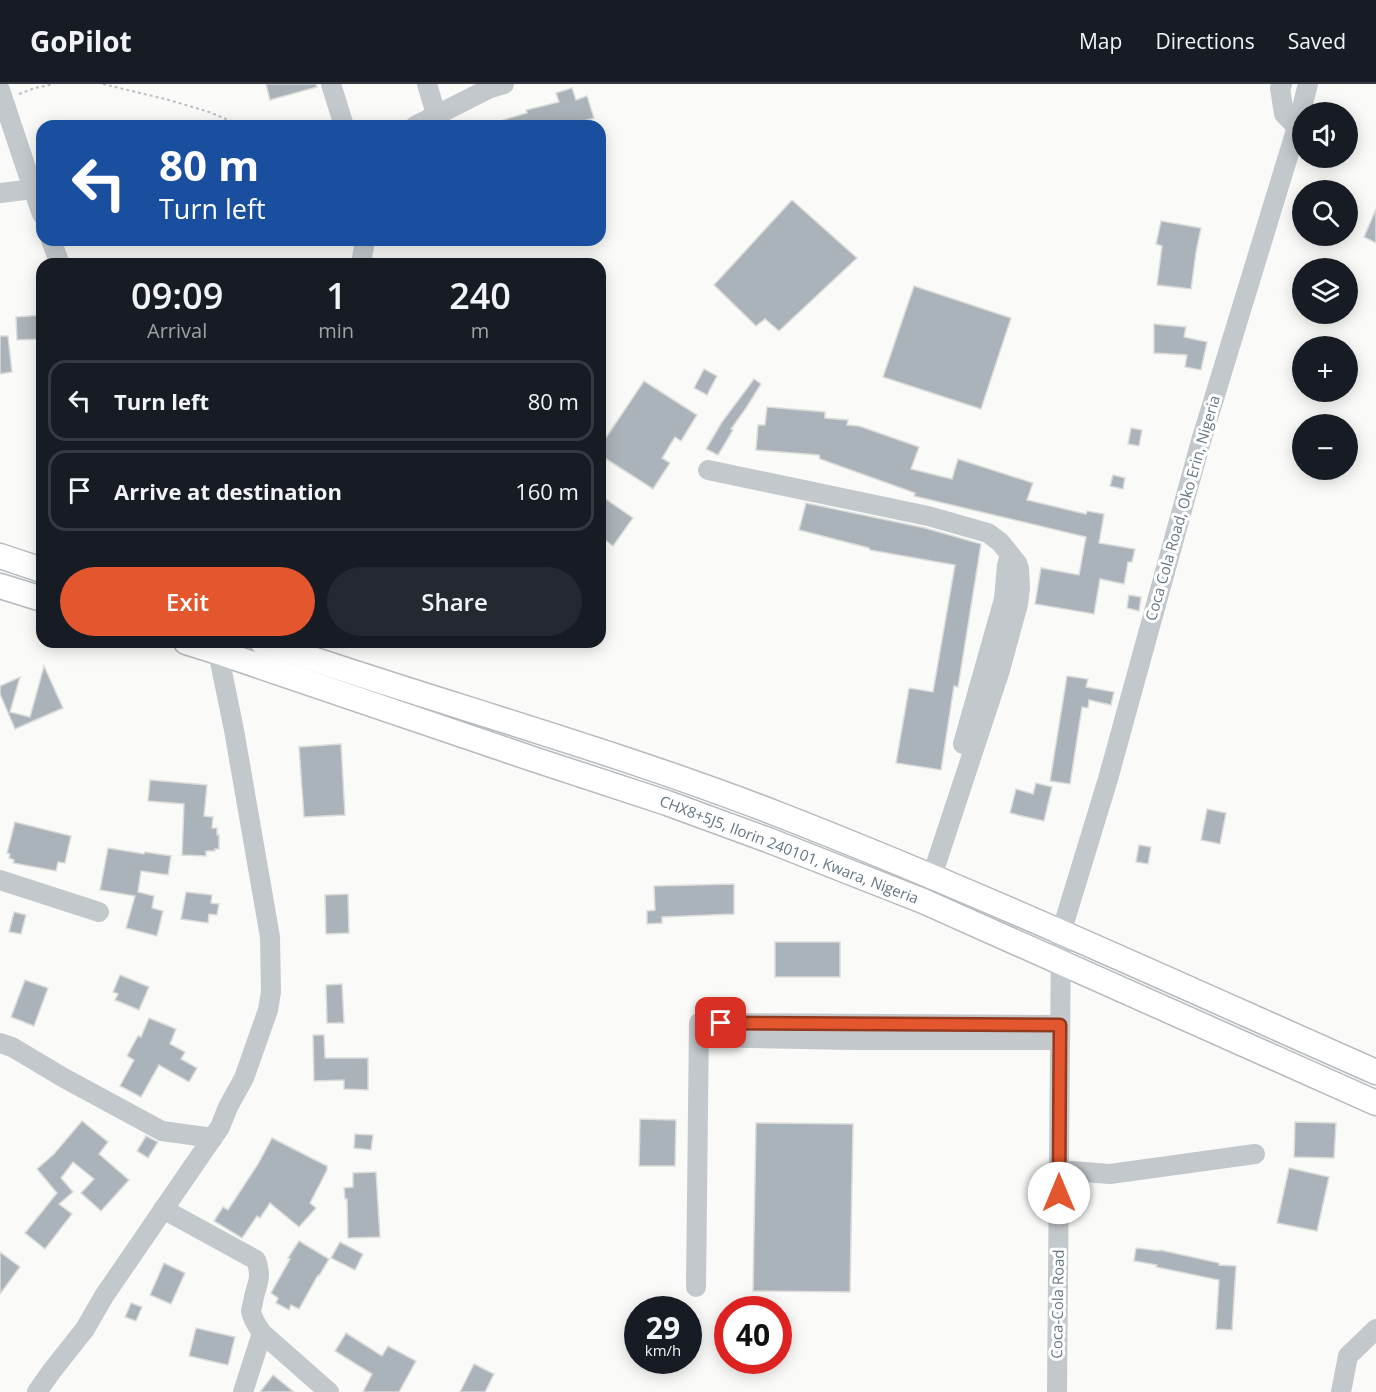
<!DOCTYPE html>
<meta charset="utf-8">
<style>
:root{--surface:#171b24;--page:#242831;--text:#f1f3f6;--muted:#9ea1a6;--line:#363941;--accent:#e4572e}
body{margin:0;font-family:"Open Sans",sans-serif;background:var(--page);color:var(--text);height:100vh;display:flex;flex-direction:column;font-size:22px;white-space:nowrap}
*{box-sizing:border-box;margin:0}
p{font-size:20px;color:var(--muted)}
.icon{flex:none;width:33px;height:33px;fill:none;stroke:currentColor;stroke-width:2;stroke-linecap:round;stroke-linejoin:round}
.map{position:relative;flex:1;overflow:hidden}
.drawer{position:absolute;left:36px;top:174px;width:570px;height:390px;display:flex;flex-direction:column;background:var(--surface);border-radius:18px;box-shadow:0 3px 15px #0003}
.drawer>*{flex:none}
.top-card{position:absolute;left:36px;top:36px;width:570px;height:126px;border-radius:18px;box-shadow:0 3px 15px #0003;background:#1a4fa0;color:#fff;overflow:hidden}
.buttons{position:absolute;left:1292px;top:18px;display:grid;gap:12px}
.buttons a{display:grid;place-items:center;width:66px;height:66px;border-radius:50%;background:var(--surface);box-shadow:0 3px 15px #0003;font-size:30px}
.speed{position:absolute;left:624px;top:1212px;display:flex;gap:12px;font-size:30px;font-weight:700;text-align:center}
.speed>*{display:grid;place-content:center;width:78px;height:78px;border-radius:50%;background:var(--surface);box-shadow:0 3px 15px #0003;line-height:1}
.speed small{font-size:15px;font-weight:400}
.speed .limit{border:9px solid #d22;background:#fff;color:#111}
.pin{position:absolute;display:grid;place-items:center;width:51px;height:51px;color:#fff;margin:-26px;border-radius:12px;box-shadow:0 3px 9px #0006}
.me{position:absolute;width:66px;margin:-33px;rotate:0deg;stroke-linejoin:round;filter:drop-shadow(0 0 4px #0008)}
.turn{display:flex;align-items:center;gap:21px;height:126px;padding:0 24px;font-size:27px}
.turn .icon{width:78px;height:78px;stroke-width:2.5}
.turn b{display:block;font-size:42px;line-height:51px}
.eta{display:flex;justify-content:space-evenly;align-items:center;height:102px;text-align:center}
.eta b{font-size:36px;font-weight:600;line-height:42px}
.cta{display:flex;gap:12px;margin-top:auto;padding:12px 24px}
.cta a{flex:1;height:69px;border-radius:36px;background:var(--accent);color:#fff;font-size:24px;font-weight:600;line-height:69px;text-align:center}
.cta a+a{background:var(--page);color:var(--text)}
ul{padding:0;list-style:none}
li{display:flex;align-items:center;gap:18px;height:81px;margin:0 12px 9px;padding:0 12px;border:3px solid var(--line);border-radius:18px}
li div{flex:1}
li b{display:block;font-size:22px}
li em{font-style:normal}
header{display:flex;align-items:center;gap:36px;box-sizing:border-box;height:84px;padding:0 30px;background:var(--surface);border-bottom:2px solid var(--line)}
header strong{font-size:28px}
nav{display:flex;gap:33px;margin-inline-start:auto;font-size:21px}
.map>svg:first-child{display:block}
</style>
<header>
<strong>GoPilot</strong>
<nav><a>Map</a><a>Directions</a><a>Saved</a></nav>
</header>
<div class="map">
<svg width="1376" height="1308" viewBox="0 0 1376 1308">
<rect width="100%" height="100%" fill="#fafaf8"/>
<g fill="#aab3b9" stroke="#dcdcda" stroke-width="1.5">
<path d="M266,0H316L317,3L270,16Z"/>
<path d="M572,4L576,16L587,12L594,34L568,42H494L493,39L527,29L526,26L559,18L556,9Z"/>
<path d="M792,116L857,174L779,247L765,235L756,242L714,201Z"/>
<path d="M1376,125V159L1364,153Z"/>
<path d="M1161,137L1201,144L1196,168L1191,205L1157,201L1162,162L1156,160Z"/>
<path d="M914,202L1011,234L981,325L883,293Z"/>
<path d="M41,231L42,255L17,256L16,233Z"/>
<path d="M1154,240L1186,243L1184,253L1207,258L1201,286L1185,283L1187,271L1154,269Z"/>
<path d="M0,252H8L12,288L0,290Z"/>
<path d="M704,285L717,292L707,311L694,304Z"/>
<path d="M754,295L761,300L746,324L731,345L733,346L718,371L706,365L722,338Z"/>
<path d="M644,297L697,331L681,357L675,353L662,374L670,379L653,405L600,371L601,361Z"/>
<path d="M767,323L825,328V334L848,336L847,341L859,342L919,363L911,385L952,395L958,375L1033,399L1027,416L1086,430L1087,427L1104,430L1099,459L1135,465L1132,478H1128L1124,500L1100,495L1094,530L1035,520L1041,484L1079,491L1086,453L914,412L915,409L820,375L819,371L756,366L758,341H765Z"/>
<path d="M1131,344L1142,346L1139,362L1128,360Z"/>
<path d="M1113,391L1125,394L1123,405L1110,402Z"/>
<path d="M600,411L633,434L613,462L600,452Z"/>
<path d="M806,419L925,444L981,460L958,603L954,602L941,686L896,679L909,604L933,608L955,481L870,466L869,464L799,446Z"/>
<path d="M1129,511L1141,513L1139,527L1127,524Z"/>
<path d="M44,582L63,624L15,645L0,610V602L20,593L10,628L30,633Z"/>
<path d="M1067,592L1088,595L1086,603L1114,608L1111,621L1089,616L1088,624L1082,623L1070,700L1050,697Z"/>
<path d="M341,660L345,731L304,733L299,663Z"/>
<path d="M150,696L207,701L204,732L213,733L212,744H217V751H219V765H215V767H206V772L182,771L184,720L148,717Z"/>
<path d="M1036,699L1052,703L1044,737L1010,729L1016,705L1033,710Z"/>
<path d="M1207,725L1226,729L1220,760L1201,756Z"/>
<path d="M15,738L71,752L65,779L58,778L56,787L13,779L14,776L9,774L10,770L7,769Z"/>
<path d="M1139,761L1151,763L1148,780L1136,778Z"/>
<path d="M108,764L144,770L145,768L171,772L168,791L141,787L138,808L154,812L152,824L163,827L157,852L126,844L135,812L100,806Z"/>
<path d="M734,800V830L662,833V839L647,840V827L655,826L654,802Z"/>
<path d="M186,808L212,811L211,819L219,820L217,831L209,830L208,839L181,835Z"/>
<path d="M348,810L349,849L326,850L325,811Z"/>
<path d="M14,828L26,831L21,850L9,848Z"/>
<rect x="775" y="858" width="65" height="35"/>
<path d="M120,891L149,903L139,926L115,916L118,910L113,908Z"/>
<path d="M25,896L48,904L34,942L11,933Z"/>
<path d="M342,900L344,939H327L326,901Z"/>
<path d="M149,934L176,945L170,960L185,968L181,975L197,984L189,998L159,981L141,1013L120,1002L134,976L127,972L138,952L141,953Z"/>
<path d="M313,951H324L325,974H368V1006L344,1005V996L314,997Z"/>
<path d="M640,1035L676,1036L675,1082H639Z"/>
<path d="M82,1037L108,1058L99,1070L129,1096L101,1127L81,1109L94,1095L73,1078L61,1094L73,1108L59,1120L72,1130L45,1165L25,1149L57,1109L37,1085L54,1070Z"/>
<path d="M1295,1038L1336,1039L1334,1074L1294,1073Z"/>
<path d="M756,1039L853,1040L850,1208L753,1207Z"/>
<path d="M355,1050L373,1051L371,1066L354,1064Z"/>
<path d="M146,1052L158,1058L148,1074L137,1067Z"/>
<path d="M272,1054L327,1082V1086L310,1119L316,1124L299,1143L270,1119L260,1134L257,1132L242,1154L214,1137L223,1123L228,1126L258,1080Z"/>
<path d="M1289,1084L1329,1093L1317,1147L1277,1139Z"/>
<path d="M376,1088L380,1153L348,1154L347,1115H345L344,1104L353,1103V1089Z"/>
<path d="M299,1157L329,1175L319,1192L318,1191L299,1225L291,1221L289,1226L276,1219L278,1214L271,1209L290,1175L288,1174Z"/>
<path d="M340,1158L363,1170L355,1186L331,1174Z"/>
<path d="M1136,1164L1160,1167V1166L1219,1179V1181L1236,1182L1232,1246L1216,1245L1219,1196L1156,1183L1157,1181L1134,1177Z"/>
<path d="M0,1168L20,1183L0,1210Z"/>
<path d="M164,1179L185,1189L171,1220L150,1211Z"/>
<path d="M131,1219L142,1223L136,1237L125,1233Z"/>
<path d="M196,1244L235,1253L228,1281L189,1272Z"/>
<path d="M346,1249L382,1272L388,1262L416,1277L399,1308H363L372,1290L335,1267Z"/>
<path d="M474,1280L494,1290L485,1308H460Z"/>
<path d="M273,1291L294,1308H260Z"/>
</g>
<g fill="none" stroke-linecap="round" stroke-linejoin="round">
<defs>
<g id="major">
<path d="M0,472L42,486"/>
<path d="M0,502L42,515"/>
<path d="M186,558L218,568L536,676L667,719L768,756L923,817L1376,1019"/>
<path d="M262,558C433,617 607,664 775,729C978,808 1177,900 1376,988"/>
</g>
</defs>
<use href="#major" stroke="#b5babe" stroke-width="27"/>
<g stroke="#bbbfc2" stroke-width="2" stroke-dasharray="3 3" stroke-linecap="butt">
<path d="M103,0L169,16L209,28L243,42"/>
<path d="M19,10L35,4L54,0"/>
</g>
<g stroke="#c3c8cc" stroke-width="20">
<path d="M331,0L344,42"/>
<path d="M427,0L436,30"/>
<path d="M1282,0L1280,4L1284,30L1297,43"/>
<path d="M0,6L33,105L0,109"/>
<path d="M415,42L488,5L504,0"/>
<path d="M33,105L42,130"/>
<path d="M51,156L60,180"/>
<path d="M361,180L365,156"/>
<path d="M708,386L928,432L988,449L1000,458L1017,479L1019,485L1020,504L1018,520L1000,586L932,792"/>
<path d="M963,660L1004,515L1007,481L1010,471"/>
<path d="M0,796L99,828"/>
<path d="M699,953L851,956H1060"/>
<path d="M0,959L12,963L64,994L162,1047L213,1054"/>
<path d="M1059,1086L1110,1090L1255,1070"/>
<path d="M163,1125L256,1176C263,1195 256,1200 253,1218C253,1221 251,1224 251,1227C252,1235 258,1243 262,1249L329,1308"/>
<path d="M696,1203L699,939L1060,941"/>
<path d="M37,1308L51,1288L85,1245L104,1212L220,1043L228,1023L244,994L268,926L271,908L270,853L234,646L218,568"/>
<path d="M243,1308L262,1249"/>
<path d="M1057,1308L1061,849L1108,695L1201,357L1297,43L1308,0"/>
<path d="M1341,1308L1348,1272L1376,1245"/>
</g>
<use href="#major" stroke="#fff" stroke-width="24"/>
</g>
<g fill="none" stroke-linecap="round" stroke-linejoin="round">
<defs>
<path id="route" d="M721,939L1060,941L1059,1109"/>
</defs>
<use href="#route" stroke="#94391e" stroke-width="15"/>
<use href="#route" stroke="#e4572e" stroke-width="10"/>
</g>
<g text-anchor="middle" stroke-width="6" stroke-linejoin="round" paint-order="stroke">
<g font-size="15" fill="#657683" stroke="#fff">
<text transform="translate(1183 424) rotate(-74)" y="5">Coca Cola Road, Oko Erin, Nigeria</text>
<text transform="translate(789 766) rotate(21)" y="5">CHX8+5J5, Ilorin 240101, Kwara, Nigeria</text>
<text transform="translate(1058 1220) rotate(-89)" y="5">Coca-Cola Road</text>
</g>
</g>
</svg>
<div class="buttons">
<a><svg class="icon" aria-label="sound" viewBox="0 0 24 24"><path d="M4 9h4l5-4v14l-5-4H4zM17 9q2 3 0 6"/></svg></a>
<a><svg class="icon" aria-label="search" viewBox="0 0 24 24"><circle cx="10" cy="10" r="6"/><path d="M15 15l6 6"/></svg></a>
<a><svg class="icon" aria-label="layers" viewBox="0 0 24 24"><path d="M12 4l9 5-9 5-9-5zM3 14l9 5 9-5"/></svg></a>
<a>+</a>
<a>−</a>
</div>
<div class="speed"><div>29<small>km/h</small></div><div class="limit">40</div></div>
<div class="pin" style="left:721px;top:939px;background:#d93025"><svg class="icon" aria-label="arrive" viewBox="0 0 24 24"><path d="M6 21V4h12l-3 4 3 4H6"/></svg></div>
<svg class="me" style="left:1059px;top:1109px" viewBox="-20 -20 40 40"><circle r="19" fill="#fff"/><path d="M0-13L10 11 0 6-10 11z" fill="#e4572e"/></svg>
<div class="top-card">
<div class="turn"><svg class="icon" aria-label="left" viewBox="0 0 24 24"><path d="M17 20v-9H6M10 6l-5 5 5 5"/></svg><div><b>80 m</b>Turn left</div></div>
</div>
<section class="drawer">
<div class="eta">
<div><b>09:09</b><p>Arrival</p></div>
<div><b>1</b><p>min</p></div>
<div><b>240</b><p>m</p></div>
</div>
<ul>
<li><svg class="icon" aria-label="left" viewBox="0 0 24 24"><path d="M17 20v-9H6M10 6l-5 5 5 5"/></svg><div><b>Turn left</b></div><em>80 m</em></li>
<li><svg class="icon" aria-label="arrive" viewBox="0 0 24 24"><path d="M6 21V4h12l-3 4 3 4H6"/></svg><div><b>Arrive at destination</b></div><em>160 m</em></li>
</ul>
<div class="cta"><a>Exit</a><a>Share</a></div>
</section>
</div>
